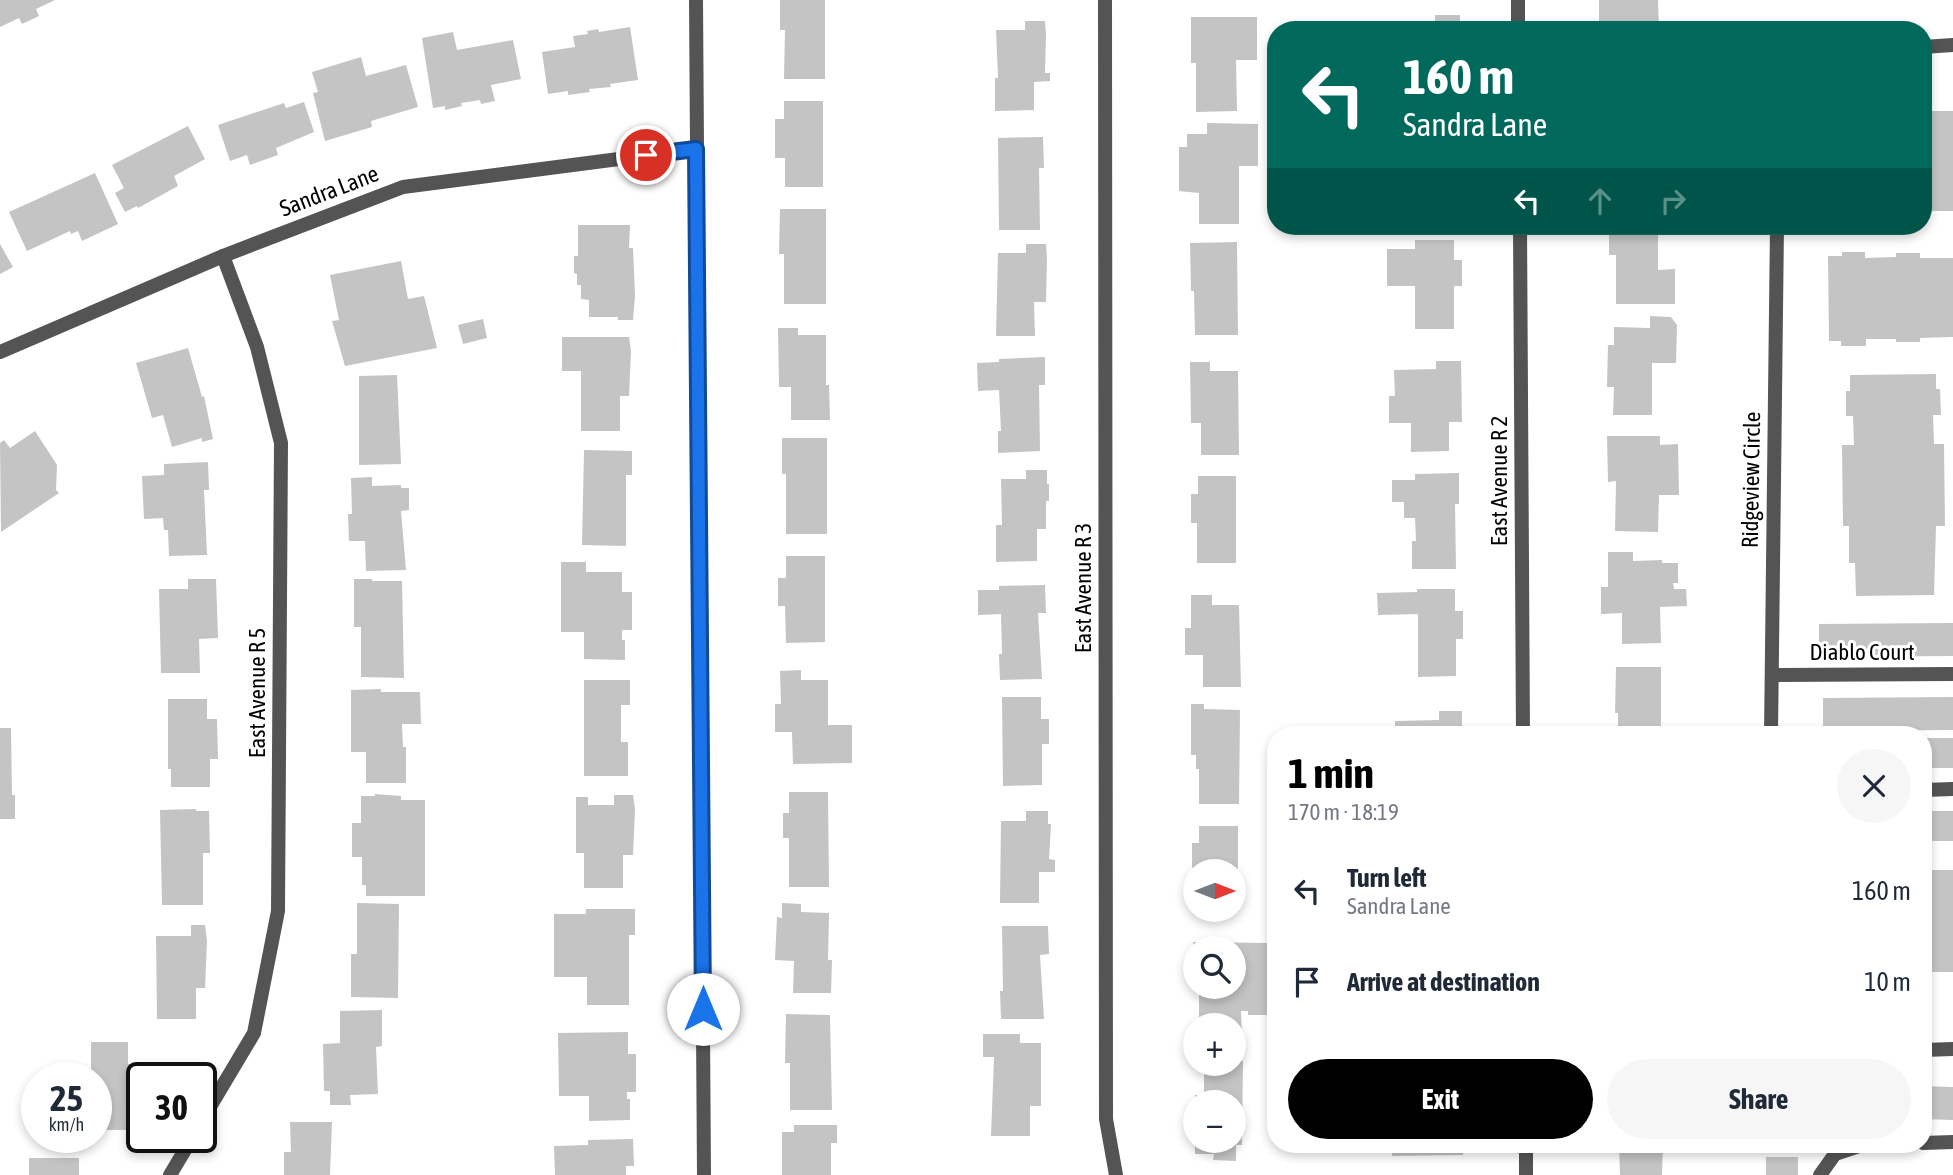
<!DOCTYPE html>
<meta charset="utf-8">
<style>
:root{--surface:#fff;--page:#f6f6f7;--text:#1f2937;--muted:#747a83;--accent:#000}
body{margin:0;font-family:"Asap Condensed",sans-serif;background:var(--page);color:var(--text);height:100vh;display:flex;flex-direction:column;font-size:26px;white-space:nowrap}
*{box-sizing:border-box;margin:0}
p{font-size:23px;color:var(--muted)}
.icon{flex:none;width:38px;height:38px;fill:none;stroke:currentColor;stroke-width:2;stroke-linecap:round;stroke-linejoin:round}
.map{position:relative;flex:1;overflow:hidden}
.drawer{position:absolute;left:1267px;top:726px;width:665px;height:427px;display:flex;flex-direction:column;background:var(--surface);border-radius:28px;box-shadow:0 4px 10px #0003}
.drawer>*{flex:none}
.banner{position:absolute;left:1267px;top:21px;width:665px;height:214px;border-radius:28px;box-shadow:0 4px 10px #0003;background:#00695c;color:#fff;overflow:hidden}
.needle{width:46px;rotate:90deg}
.buttons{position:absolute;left:1183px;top:859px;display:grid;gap:14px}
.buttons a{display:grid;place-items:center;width:63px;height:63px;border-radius:50%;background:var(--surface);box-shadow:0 4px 10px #0003;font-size:35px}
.speed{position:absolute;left:21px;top:1062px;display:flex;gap:14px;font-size:35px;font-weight:700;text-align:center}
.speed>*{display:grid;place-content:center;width:91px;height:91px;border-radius:50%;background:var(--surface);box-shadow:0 4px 10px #0003;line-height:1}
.speed small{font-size:18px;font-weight:400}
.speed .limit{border:4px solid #111;border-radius:10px;background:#fff;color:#111}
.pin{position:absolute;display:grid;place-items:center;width:60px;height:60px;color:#fff;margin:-30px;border:4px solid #fff;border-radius:50%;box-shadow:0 2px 7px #0007}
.me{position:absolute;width:77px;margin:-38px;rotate:0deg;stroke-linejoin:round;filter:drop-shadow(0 0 5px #0008)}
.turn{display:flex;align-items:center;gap:24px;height:147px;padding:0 21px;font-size:32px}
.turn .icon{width:91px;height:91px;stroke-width:2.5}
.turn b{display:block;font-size:49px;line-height:60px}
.lanes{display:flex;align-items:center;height:66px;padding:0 21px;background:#0003;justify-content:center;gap:35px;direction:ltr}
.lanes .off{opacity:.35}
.round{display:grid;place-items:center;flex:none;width:74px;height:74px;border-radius:37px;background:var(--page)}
.overview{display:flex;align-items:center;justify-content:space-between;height:119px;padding:0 21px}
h1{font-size:42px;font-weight:700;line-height:52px;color:var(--accent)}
.button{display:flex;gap:14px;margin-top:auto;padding:14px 21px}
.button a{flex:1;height:80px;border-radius:42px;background:var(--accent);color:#fff;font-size:28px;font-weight:700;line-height:80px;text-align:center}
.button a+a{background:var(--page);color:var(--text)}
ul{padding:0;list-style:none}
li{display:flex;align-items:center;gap:21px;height:91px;padding:0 21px}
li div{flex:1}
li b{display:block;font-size:26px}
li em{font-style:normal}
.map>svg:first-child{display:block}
</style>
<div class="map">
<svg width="1953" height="1175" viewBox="0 0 1953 1175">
<rect width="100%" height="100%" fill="#fff"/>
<g fill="#c4c4c4">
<path d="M0,0H55L36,9L39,16L22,24L19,18L0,27Z"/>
<path d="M780,0H825V79H784L785,30H780Z"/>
<path d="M1599,0H1658L1659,30H1615V22H1599Z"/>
<path d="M1435,15H1460V30H1393V24H1435Z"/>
<path d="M1191,17H1257V60H1236L1237,111L1196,112V63H1191Z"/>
<path d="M1025,21H1045L1046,34L1045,73H1050V81L1034,82V110L995,111V78H998L996,30H1025Z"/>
<path d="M630,27L638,80L610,84L611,87L589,89L590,92L568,95V91L548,94L542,52L575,47L573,36L588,34L587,31L598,29L599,32Z"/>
<path d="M453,32L457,50L513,40L521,79L491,85L495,101L481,104L480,100L461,103L462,106L445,110V106L433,108L422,38Z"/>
<path d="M361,57L366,76L406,65L418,107L371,121L372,127L325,141L313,93L318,92L312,72Z"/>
<path d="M784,101H823V187H785V158H775V119H784Z"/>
<path d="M304,102L314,132L276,148L278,155L250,165L247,155L230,161L218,125L284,103L286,108Z"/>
<rect x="1923" y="111" width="30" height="100"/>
<path d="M1207,123L1258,124V166H1239V224H1199V193L1179,191V147H1187V134H1207Z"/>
<path d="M188,126L205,159L174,176L178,186L138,208L137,206L125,212L115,193L124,188L112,165Z"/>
<path d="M1043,137L1044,168H1039L1040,230H999L998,138Z"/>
<path d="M95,173L118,224L82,241L78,231L71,234L70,231L27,251L9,212Z"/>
<path d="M780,209H826V304H784V254H779Z"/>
<path d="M578,225H630L629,248H633L635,296L633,320H618V317H589V300L581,299V285H577V274L574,273V256H578Z"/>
<path d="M1609,226H1658V270L1675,269V304H1616V255H1609Z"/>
<path d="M1415,240H1454V260H1462V286H1454V329H1415V286H1387V249H1415Z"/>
<path d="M1237,242L1238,335H1195L1194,291H1191L1190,243Z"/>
<path d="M0,244L13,267L0,274Z"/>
<path d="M1026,244H1046L1047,257L1046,302H1034L1035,336H996L998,253H1026Z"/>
<path d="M1842,252H1865V258L1896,257V253H1920V258H1953V337L1920,338V342H1896V339H1866V346H1841V341H1829L1828,256H1842Z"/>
<path d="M401,261L408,299L424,296L437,348L345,366L332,321L339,320L330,275Z"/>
<path d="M1650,316L1671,317L1677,325L1676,363H1652V415H1613L1614,387H1607L1608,345H1614V327L1650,328Z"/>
<path d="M483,319L487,338L463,344L458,325Z"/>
<path d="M778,328H798V335H826V385H829L830,420H791V387H779Z"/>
<path d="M562,337H629L631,351L629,396H620V431H581V371H562Z"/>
<path d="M188,348L202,397L204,396L213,439L202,442V438L172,447L163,415L152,418L136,363Z"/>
<path d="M1045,357V385H1039L1040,451L998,453V431H1001L999,390L978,391L977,363L999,362V359Z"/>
<path d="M1436,361H1461L1462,422H1449V451L1411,452V423H1389V396H1395L1394,370L1436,369Z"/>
<path d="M1190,362H1210V371H1238L1239,455H1201V423H1191Z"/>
<path d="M1936,374V389H1940L1941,415H1933L1934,444H1944L1945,526H1936L1934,595L1856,596L1855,563H1849V526H1843L1842,445H1854L1853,416H1846V391H1850V375Z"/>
<path d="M397,375L401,464L359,465V376Z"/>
<path d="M35,431L57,465L56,490L59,493L1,532L0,443L4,440L10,448Z"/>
<path d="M1607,436H1660V445L1678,444L1679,495H1659L1658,532L1615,531L1616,481L1608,482Z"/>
<path d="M782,438H827V534H786V474H782Z"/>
<path d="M584,450L632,451V475H626V546L582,545Z"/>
<path d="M208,462L209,490H204L207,555L169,556L168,530H164L163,518L144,519L142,476L164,475V464Z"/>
<path d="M1026,470H1047V484H1049V501H1046V529H1037V561L996,562V525H1002L1001,479H1026Z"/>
<path d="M1459,473V504H1455L1456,569H1412V541H1416L1415,518H1404V502H1392V480H1415V474Z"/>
<path d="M1198,476H1236V563H1197V523H1191V494H1198Z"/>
<path d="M372,477V486L401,485V488H409V510L401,511L406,570L366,571L365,541H349L348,514H352L351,478Z"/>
<path d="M1608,552H1633V561L1662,560V563H1678V583H1673L1674,589H1686L1687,606L1660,607L1661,643L1622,644V613L1601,614V587H1608Z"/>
<path d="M786,556H825V642L786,643L785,606H778V578H786Z"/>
<path d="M561,562H586V572H622V592H632V630H622V640H625V660L584,659V632H561Z"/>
<path d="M188,579H216L218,638L199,639L200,673H161L159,589H188Z"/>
<path d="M354,579H372V581H402L404,678L361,677V627H354Z"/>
<path d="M1045,585L1046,613H1038L1042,679L1000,680L999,654H1002L1001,614L978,615V590H999V586Z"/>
<path d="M1417,589H1455V611H1463V639H1456V676L1418,677V614L1378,615L1377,593L1417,592Z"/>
<path d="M1191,595H1212V605H1239L1241,687H1203V655H1185V628H1191Z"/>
<path d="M1953,623V656L1819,657V624Z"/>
<path d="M1616,667H1661V735H1618V713H1615Z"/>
<path d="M801,670V680H828V725H852V763L793,764L792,732H775V704H781L780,671Z"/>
<path d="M584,680H630V705H621V742H628V776H584Z"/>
<path d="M381,689V692H420L421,724H402L403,747H406V783H366V752H351V690Z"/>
<path d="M1002,697H1041V719H1049V744H1042V785L1003,786Z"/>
<path d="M1953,697V730L1823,731V698Z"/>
<path d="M168,699H207V719H217L218,759H210V787H171V769H168Z"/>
<path d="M1191,704H1204V709L1240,710L1239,804H1199V769H1196V755H1191Z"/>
<path d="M1439,711H1462V735H1395V721L1439,720Z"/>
<path d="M0,728H11L12,795H15V819H0Z"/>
<rect x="1923" y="738" width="30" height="30"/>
<path d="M789,792H828L829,887H789V838H783V813H789Z"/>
<path d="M375,794L401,796V800H425V896H366V885H362V857H352V823H361V796H375Z"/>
<path d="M614,795H633L635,809L633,855H623V888H584V853H576V797H588V805H614Z"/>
<path d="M196,809V811H209L210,853H203V905H162L160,810Z"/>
<path d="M1026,811H1048V824H1051L1049,859L1055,860V872H1039V903H1000L1001,821H1026Z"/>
<rect x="1923" y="811" width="30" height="30"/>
<path d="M1199,826H1238V912H1234V872H1195V886H1192V843H1199Z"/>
<rect x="1923" y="870" width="30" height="102"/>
<path d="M357,903L399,904L398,998L351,997V954H357Z"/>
<path d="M782,903L801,904V912L829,913L828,960H832L831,993H793L794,961L775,960L777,917L782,918Z"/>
<path d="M586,909H635V935H629V1005H587V977H554V914H586Z"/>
<path d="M191,925H205L207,941L205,988H196V1019H157L156,936H191Z"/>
<path d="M1002,926H1048L1049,954L1040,955L1044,1019H1001L1000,991H1003Z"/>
<path d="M1193,942L1269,943L1270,1015H1248V1011H1241L1242,1036H1234V1026H1199V987H1234V948H1193Z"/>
<path d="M382,1010V1046L376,1047L378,1094L350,1095L351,1105H330V1091H324L323,1044L340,1043V1011Z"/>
<path d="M786,1014L830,1015L832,1110H790V1063H785Z"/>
<path d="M628,1032V1054H636V1092H627V1099H630V1120L589,1121V1096H559L558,1033Z"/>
<path d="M983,1034H1020V1043H1041V1106H1030V1136H991L994,1057H983Z"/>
<path d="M91,1042H128V1064H135L136,1090H128V1110H132V1130H96V1078H91Z"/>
<path d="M1234,1061H1243L1242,1145H1236V1161L1213,1160L1214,1154H1195V1141H1234V1102H1195V1095H1204V1064H1234Z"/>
<path d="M1923,1086L1953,1087V1120L1923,1119Z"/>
<path d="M290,1122H332L330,1175H284V1152H291Z"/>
<path d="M794,1125H837V1143H831V1175H782V1132H794Z"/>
<path d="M633,1139L634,1166H626V1175H555L554,1146L588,1145V1140Z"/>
<path d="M1392,1144H1463V1155L1392,1156Z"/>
<path d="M1619,1144H1663L1662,1175H1620Z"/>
<rect x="1766" y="1157" width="32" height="18"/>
<rect x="29" y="1158" width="50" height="17"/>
</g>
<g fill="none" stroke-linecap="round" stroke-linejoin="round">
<g stroke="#545454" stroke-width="14">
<path d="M1923,1143L1953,1142"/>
<path d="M1820,1175L1835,1154L1865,1144"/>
</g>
<g stroke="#545454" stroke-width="14">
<path d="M696,0L704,1175"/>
<path d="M1105,0L1106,1119L1116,1175"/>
<path d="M1518,0V30"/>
<path d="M1923,47L1953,45"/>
<path d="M1520,226L1523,735"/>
<path d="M0,352L223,256L403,187L696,149"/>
<path d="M1772,675L1953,674"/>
<path d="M1771,735L1777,226"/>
<path d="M1923,790L1953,789"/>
<path d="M1923,1050L1953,1049"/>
<path d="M201,1122L254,1033L278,911L281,443L257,347L223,256"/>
<path d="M1526,1144V1175"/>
<path d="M170,1175L192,1138"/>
</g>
</g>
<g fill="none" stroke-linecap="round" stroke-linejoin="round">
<defs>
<path id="route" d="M646,155L696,149L703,1009"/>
</defs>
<use href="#route" stroke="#114b97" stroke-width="18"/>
<use href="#route" stroke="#1a73e8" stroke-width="12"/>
</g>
<g text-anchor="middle" stroke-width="6" stroke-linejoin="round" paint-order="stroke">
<g font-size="23" fill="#000" stroke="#fff">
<text transform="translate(329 191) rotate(-21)" y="8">Sandra Lane</text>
<text transform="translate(1751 480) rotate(-89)" y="8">Ridgeview Circle</text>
<text transform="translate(1499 481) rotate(-90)" y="8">East Avenue R 2</text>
<text transform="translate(1083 588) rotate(-90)" y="8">East Avenue R 3</text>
<text x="1862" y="660">Diablo Court</text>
<text transform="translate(257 693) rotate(-90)" y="8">East Avenue R 5</text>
</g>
</g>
</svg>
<div class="buttons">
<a><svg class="needle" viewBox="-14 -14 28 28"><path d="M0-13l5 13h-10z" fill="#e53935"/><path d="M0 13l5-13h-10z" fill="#747a83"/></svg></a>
<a><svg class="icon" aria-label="search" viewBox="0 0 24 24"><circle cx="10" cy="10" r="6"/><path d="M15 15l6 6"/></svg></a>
<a>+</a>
<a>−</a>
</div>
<div class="speed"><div>25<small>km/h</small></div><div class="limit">30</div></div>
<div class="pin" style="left:646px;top:155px;background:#d93025"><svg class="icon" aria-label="arrive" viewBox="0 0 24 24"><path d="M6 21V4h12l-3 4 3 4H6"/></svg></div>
<svg class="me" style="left:703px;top:1009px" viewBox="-20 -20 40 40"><circle r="19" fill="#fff"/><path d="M0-13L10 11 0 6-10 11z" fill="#1a73e8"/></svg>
<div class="banner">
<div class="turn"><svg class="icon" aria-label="left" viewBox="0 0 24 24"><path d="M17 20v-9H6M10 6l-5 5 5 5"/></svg><div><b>160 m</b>Sandra Lane</div></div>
<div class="lanes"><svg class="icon" aria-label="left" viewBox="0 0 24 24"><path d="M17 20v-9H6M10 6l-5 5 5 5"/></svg><svg class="icon off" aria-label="ahead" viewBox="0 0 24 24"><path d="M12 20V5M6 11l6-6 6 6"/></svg><svg class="icon off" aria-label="right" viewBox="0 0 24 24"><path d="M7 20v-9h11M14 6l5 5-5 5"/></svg></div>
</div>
<section class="drawer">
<div class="overview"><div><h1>1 min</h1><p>170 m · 18:19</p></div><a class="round"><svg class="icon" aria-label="close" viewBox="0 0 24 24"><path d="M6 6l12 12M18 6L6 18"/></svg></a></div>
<ul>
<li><svg class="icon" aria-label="left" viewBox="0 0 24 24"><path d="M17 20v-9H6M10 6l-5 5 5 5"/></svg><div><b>Turn left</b><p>Sandra Lane</p></div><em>160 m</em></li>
<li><svg class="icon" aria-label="arrive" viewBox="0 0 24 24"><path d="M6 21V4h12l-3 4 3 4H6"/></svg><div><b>Arrive at destination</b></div><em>10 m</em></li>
</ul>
<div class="button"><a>Exit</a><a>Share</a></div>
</section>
</div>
